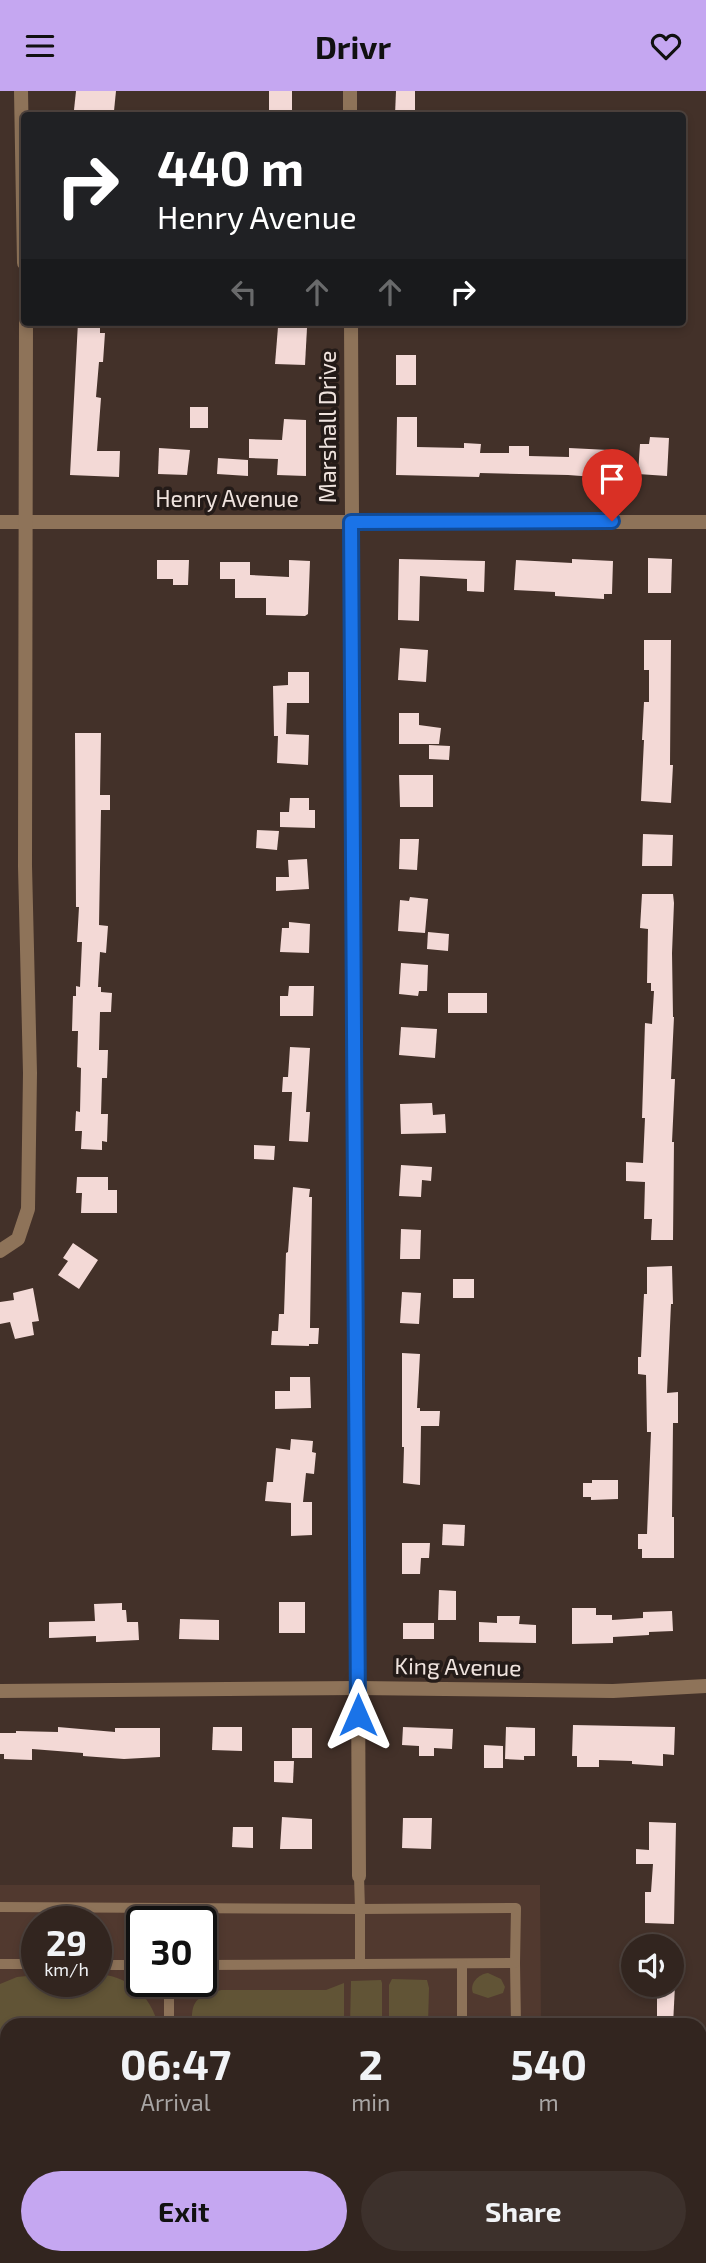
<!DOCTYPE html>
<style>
:root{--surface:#32251f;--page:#3d312c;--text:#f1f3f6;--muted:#a8a5a4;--line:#4d423d;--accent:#c5a7f1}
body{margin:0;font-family:"Exo 2",sans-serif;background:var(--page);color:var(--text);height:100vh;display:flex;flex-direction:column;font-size:26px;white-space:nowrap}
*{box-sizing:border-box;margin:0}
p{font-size:23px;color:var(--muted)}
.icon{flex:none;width:38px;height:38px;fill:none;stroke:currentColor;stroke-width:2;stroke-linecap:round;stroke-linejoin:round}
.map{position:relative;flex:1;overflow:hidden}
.sheet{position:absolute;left:0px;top:1927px;width:707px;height:247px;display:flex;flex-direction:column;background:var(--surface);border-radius:21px 21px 0 0;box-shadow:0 4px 10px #0003,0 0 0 2px var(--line)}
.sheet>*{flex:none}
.top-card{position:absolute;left:21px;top:21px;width:665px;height:214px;border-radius:7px;box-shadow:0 4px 10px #0003,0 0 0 2px var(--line);background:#202124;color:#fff;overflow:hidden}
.controls{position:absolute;left:621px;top:1843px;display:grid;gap:14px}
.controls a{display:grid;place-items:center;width:63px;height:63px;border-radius:50%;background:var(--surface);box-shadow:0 4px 10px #0003,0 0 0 2px var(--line);font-size:35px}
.speed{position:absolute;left:21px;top:1815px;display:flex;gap:14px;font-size:35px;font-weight:700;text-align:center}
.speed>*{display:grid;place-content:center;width:91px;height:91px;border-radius:50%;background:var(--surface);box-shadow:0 4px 10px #0003,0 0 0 2px var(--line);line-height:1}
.speed small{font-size:18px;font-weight:400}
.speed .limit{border:4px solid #111;border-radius:10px;background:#fff;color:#111}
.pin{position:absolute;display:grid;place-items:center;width:60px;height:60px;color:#fff;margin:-72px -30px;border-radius:50% 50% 50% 0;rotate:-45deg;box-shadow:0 0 7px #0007}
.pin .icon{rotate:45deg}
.me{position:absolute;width:77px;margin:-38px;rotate:0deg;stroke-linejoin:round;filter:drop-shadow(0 0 5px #0008)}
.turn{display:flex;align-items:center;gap:24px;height:147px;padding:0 21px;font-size:32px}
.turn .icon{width:91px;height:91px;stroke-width:2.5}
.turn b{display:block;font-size:49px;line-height:60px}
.lanes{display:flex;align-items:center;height:66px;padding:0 21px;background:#0003;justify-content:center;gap:35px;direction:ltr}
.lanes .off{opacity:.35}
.eta{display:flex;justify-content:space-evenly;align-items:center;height:119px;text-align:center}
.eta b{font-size:42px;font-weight:700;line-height:49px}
.primary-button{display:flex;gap:14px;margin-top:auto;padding:14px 21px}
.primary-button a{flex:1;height:80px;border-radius:42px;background:var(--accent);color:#111;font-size:28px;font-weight:700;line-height:80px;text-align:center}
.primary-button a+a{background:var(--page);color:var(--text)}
header{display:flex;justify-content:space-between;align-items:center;height:91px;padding:0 21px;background:var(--accent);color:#111;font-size:32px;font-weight:700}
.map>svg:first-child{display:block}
</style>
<header><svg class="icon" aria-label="menu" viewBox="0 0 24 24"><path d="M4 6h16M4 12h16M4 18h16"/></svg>Drivr<svg class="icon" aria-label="heart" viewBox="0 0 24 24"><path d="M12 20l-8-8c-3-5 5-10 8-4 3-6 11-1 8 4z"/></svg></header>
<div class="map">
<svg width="706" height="2172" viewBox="0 0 706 2172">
<rect width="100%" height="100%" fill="#433129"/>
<path fill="#51392f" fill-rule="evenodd" d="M0,1794H540L541,1934H7V2166H542V2172H0ZM37,1830H96V1890H37ZM142,1830H201V1890H142Z"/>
<g fill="#615436">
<path d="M488,1882L501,1888L505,1896L503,1902L488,1907L473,1902C469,1892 479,1883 488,1882Z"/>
<path d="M96,1883C127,1884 151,1904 158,1934H7V2008L0,2004V1893L17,1886L37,1884V1890H96Z"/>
<path d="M392,1888L427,1889L429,1897L428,1934H389V1894Z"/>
<path d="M381,1889L382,1892V1934H350L351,1890Z"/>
<path d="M344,1892V1934H192C191,1908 197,1906 221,1899H326Z"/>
<path d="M0,2138H7V2166L113,2167V2172H0Z"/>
</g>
<g fill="#f3d9d6">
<path d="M76,0H116L114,20L74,19Z"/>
<path d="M269,0H292V21L269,20Z"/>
<path d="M396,0H415V24H395Z"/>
<path d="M78,231L100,232V242H105L103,271H99L96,306L101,307L97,360H120L119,386L70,384Z"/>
<path d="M278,236L307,237L305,274L275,273Z"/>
<rect x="396" y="264" width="20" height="30"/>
<rect x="190" y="316" width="18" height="21"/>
<path d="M397,326H417V356L464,357V352L481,353L480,362H509V355H529V365L569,366V357L609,359L608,387L568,384L480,382L479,386L396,384Z"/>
<path d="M284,328L306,329V385L277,384L278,368L249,367V348L282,349Z"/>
<path d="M650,346L669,347L667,385L638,383L640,353H649Z"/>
<path d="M159,357L190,359L187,384L158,383Z"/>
<path d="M218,367L248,369V385L217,383Z"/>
<path d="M648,467L672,468L671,502H648Z"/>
<path d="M399,468L485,470L484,501L467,500V488L420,485L419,530L398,529Z"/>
<path d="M572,468L613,470L612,503H604V508L588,507L555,505V501L514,499L516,469L572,472Z"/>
<path d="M157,469H189L188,494H173V488H157Z"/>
<path d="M289,469L310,470L308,523L305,525L266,524V507H235V488H220V471H250V484L289,486Z"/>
<path d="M644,549H671L670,674H673L671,712L641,710L644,649H642L644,611H649V579H644Z"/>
<path d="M400,557L428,559L426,591L398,589Z"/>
<path d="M288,581H309V612H287L286,643L309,644L308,674L277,672L278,645H274L273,595L288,594Z"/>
<path d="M399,622H419V634L441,637L439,653H399Z"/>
<path d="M75,642H101L100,704H110V719H101L99,834L108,835L106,862L100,861L98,896H101V901L112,902L111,921H100L99,959H108L107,987H102L101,1023H108L107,1051L102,1050V1059L81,1058L82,1040H75L76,1020L80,1021L81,977L77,976L78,940H72L73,905H76V895L80,896L82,851H77L79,816H76Z"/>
<path d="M429,654L450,655L449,669L429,668Z"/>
<path d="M399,684H433V716H400Z"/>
<path d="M290,707H309V719H315V737L280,736V721H289Z"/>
<path d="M257,739L279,740L277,759L256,757Z"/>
<path d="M643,743L673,744L672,775H642Z"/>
<path d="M400,748H419L417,779L399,778Z"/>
<path d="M307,768L309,798L276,800V786H289L288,769Z"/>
<path d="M642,803H673L674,812L672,862L673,926H674L671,988H675L672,1051H674L673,1149H651L652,1128H644L645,1091L626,1090V1071L643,1072L645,1027H642L645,932L652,933L654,900H651V892H647L648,838L640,837Z"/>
<path d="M410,806L428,808L425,842L398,840L400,809L409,810Z"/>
<path d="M289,831L310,833L309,862L280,861L282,837H289Z"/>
<path d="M428,841L449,843L448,860L427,858Z"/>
<path d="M401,872L428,874L427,900H419L418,905L399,903Z"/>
<path d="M289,895H314L313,925H280V905H288Z"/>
<rect x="448" y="902" width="39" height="20"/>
<path d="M401,936L437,938L435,967L399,964Z"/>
<path d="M290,956L310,957L306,1021H310L308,1051L289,1050L292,1001H282L283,986H288Z"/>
<path d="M432,1012L433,1024L445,1023L446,1042L401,1043L400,1013Z"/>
<path d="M254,1054L275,1055L274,1069L254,1068Z"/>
<path d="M401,1074L432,1076L431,1090L422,1089L421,1106L399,1105Z"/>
<path d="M77,1086H108V1099H117V1122H81L82,1102H76Z"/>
<path d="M293,1096L310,1098L309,1106H312L310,1237H319L318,1253H309V1255L271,1254L272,1240H278L279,1223H284L286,1162L288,1161Z"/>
<path d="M401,1138L421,1139L420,1168H400Z"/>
<path d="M73,1152L98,1169L79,1198L58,1184L68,1170L63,1167Z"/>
<path d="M672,1175L673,1213H671L667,1302L678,1301V1332H673L672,1426H674V1467H642V1458H638V1443H647L651,1341H647L646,1284L638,1283V1266H641L644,1203H647V1176Z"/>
<rect x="453" y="1188" width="21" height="19"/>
<path d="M33,1197L39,1230L32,1231L34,1244L15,1248L10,1231L0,1233V1211L14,1209L13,1202Z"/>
<path d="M402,1201L421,1202L419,1233L400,1232Z"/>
<path d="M402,1262L420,1263L417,1317H420V1320H440L439,1335H421L420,1394L403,1392L404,1356H402Z"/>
<path d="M290,1286H310L311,1317L275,1318V1300H290Z"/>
<path d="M291,1348L313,1350L312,1361L316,1362L314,1383L306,1382L303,1411H312V1444L291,1445V1412L265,1410L267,1391H273L276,1357L290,1359Z"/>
<path d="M592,1389H618V1408L591,1409V1406H583V1392H592Z"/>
<path d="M443,1433L465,1434L464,1455L442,1454Z"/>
<path d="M402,1452H430L429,1467H421L420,1483H402Z"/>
<path d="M439,1499L456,1500V1529H438Z"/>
<rect x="279" y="1511" width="26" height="31"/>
<path d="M122,1512V1519H126L127,1531H138L139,1549L96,1551V1545L49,1547V1531L95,1530L94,1513Z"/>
<path d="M572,1517H596V1524H612V1529L643,1527V1521L672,1520L673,1540L649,1541V1544L613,1546V1552L572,1553Z"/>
<path d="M497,1525H520L519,1533L536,1534V1552L479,1551V1531L497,1532Z"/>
<path d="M180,1528L219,1529V1549L179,1548Z"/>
<rect x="403" y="1532" width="31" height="16"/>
<path d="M573,1634L675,1636L674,1664L663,1663V1675L632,1673V1670L599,1669V1676H577V1665H572Z"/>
<path d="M58,1636L115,1641V1637H160V1666L124,1668L83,1665V1662L32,1658V1669L4,1668V1663H0V1642H16V1640L58,1641Z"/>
<path d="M213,1636H242V1660L212,1659Z"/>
<path d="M403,1636L453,1638L452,1658L434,1657V1665H419V1655L402,1654Z"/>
<path d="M506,1636L535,1637V1665H524V1669L505,1668Z"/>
<rect x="292" y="1637" width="20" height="30"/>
<path d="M484,1654L503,1655V1677H484Z"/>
<path d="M274,1670H294L293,1692L274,1691Z"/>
<path d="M282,1726L312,1728V1758H280Z"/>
<path d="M403,1727H432L431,1758L402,1757Z"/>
<path d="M649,1731L676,1732L674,1833L645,1832V1801H651L653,1773H636V1758L649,1759Z"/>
<path d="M233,1736H253V1757L232,1756Z"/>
<path d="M657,1894H675L673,1934H657Z"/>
</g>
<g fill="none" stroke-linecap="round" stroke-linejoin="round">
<g stroke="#8e7359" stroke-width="10">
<path d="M0,1816L360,1818V1872"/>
<path d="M515,1872L516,1934"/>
<path d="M0,1873H37"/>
<path d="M96,1874H142"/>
<path d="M201,1874L515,1872L516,1817L360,1818L359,1785"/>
<path d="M169,1934V1890"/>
<path d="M462,1934V1873"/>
<path d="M0,2025H7"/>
<path d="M516,2166V2172"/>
</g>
<g stroke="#8e7359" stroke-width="14">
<path d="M21,0L24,172"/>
<path d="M350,0V24"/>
<path d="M351,231L359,1785"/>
<path d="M0,431H706"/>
<path d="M0,1160L18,1148L28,1118L30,982L25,775L26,231"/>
<path d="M0,1600L358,1597L613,1600L706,1595"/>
</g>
</g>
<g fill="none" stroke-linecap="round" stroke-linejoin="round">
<defs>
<path id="route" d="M358,1624L351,431L612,430"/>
</defs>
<use href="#route" stroke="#114b97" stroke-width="18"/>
<use href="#route" stroke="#1a73e8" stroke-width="12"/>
</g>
<g text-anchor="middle" stroke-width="7" stroke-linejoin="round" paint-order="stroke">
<g font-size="23" fill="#efe3de" stroke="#241b18">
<text transform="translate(328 336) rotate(-90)" y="8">Marshall Drive</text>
<text x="227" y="416">Henry Avenue</text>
<text transform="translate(458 1576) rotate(1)" y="8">King Avenue</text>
</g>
</g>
</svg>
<div class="controls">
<a><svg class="icon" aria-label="sound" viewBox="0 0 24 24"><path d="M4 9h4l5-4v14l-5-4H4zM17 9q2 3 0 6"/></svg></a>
</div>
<div class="speed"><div>29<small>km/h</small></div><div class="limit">30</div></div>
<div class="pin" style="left:612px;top:430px;background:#d93025"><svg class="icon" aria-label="arrive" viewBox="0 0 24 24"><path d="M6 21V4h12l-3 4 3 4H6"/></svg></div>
<svg class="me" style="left:358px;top:1624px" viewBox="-20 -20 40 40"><path d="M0-17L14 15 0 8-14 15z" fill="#1a73e8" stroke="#fff" stroke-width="4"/></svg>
<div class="top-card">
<div class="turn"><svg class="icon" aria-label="right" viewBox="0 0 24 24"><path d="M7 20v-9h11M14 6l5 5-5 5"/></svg><div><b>440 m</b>Henry Avenue</div></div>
<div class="lanes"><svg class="icon off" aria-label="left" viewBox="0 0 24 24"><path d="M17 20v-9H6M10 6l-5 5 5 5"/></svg><svg class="icon off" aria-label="ahead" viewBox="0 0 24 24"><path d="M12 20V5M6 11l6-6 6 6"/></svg><svg class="icon off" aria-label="ahead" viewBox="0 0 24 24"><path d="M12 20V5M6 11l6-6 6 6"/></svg><svg class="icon" aria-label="right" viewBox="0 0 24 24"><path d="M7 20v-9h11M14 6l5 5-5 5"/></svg></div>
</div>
<section class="sheet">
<div class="eta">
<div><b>06:47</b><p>Arrival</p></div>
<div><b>2</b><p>min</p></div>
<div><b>540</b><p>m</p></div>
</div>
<div class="primary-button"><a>Exit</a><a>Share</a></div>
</section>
</div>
